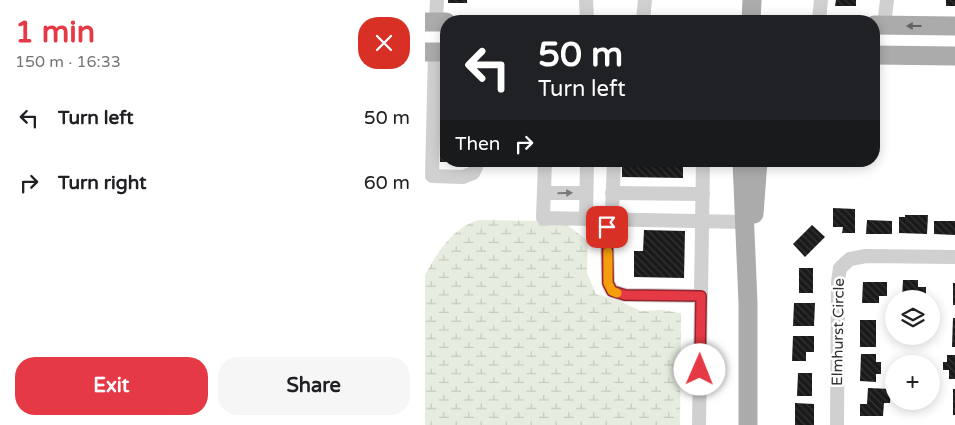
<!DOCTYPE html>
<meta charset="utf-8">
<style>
:root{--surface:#fff;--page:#f6f6f6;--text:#202124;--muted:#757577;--accent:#e63946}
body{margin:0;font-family:"Varela Round",sans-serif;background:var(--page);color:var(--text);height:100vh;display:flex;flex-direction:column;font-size:19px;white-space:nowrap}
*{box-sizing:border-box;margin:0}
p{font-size:16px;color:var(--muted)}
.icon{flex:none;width:28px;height:28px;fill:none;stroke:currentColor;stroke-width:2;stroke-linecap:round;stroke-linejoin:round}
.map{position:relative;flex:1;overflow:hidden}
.details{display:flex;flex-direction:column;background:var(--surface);width:425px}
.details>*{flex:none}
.hud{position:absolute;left:15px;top:15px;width:440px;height:152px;border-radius:20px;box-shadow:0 2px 12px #0003;background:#202124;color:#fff;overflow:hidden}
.tools{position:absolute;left:460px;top:290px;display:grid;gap:10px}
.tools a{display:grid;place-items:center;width:55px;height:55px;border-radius:50%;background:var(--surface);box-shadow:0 2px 12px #0003;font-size:25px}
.pin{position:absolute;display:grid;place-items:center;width:42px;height:42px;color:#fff;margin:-21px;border-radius:10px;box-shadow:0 2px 8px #0006}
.me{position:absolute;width:55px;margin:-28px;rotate:1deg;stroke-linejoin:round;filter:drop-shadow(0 0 4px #0008)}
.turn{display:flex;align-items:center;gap:18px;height:105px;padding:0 15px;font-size:22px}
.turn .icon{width:65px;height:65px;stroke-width:2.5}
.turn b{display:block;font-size:35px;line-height:42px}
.then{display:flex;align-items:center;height:48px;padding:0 15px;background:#0003;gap:10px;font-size:19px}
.round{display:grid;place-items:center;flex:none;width:52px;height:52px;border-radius:20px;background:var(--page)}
.overview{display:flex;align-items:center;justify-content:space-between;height:85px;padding:0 15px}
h1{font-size:30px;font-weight:800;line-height:38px;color:var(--accent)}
.button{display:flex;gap:10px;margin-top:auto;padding:10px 15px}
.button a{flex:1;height:58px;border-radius:20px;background:var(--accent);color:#fff;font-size:20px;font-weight:800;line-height:58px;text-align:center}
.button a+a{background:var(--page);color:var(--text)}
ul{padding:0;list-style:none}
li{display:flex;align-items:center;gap:15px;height:65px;padding:0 15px}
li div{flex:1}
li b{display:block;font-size:19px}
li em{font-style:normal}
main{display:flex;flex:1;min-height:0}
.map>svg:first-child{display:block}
</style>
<main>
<section class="details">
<div class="overview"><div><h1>1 min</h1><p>150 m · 16:33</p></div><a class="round" style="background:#d93025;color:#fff"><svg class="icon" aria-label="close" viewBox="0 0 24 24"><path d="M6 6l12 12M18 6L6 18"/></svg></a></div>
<ul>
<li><svg class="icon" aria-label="left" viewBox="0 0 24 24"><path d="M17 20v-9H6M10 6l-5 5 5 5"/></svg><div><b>Turn left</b></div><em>50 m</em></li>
<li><svg class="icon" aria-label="right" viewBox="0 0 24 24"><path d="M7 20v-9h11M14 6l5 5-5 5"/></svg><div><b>Turn right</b></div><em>60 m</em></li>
</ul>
<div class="button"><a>Exit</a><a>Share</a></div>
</section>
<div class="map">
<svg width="530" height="425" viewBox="0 0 530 425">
<defs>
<pattern id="wetland-marsh" width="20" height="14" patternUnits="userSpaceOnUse" patternTransform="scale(1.25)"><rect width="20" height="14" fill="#e6ecdf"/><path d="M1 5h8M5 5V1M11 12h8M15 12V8" fill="none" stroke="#c6cbc0"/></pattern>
<pattern id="building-back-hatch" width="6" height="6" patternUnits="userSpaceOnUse" patternTransform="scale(1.25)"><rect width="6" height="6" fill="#1a1a1a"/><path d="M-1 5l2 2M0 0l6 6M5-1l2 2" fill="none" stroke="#333"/></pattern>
</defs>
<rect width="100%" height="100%" fill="#fff"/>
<path fill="url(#wetland-marsh)" d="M54,220L120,221L141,224L163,241L162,273L171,294L192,300L216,311L238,310L256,313L255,425H0V275C12,253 28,227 54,220Z"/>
<g fill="url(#building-back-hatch)">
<rect x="23" y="0" width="19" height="3"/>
<path d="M411,0H431V6H410Z"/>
<rect x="521" y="0" width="9" height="6"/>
<rect x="15" y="116" width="6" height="46"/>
<path d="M197,161H258V178L197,177Z"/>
<path d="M408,208L430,209V233H417L418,227H408Z"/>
<path d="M480,215H503L502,234L474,233V217H480Z"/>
<path d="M442,220L467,221V234H441Z"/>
<path d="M509,221H530V235L509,234Z"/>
<path d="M387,225L400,237L380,257L368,244Z"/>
<path d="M219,230L260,231L259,278L209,277V251H218Z"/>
<rect x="374" y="268" width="14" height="25"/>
<path d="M478,280H493V287H501V299H477Z"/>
<path d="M438,282H462V296H454V303H437Z"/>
<rect x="528" y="283" width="2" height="22"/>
<path d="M369,303H390L389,326H368Z"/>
<path d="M528,318H530V347H527Z"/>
<rect x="435" y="320" width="16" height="27"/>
<path d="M368,336H389V352H381V361H367Z"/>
<path d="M436,354H451V362H456V374H451V382L435,381Z"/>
<path d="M522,355H530V379H524V370H518V362H522Z"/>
<path d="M373,373H387V396H372Z"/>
<path d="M443,388L466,389L465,403H459L458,416H435V404H442Z"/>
<rect x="528" y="389" width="2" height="26"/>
<path d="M370,403L389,404V425H370Z"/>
</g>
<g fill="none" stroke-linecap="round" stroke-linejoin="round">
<g stroke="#d0d0d0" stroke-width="14">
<path d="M161,0L162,21"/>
<path d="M218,21L220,0"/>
<path d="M394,21L396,0"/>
<path d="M11,22L12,0"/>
<path d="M459,25L462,0"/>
<path d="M10,52L7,176L38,177L48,173L51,167V161"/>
<path d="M120,161L118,218L319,222"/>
<path d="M189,161L187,213L182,227L183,283L187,291L200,295L276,296"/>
<path d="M119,193H161"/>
<path d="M187,193L278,194"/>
<path d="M161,219L162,161"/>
<path d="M274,425L278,161"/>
<path d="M412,425L413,282L415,268L425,259L441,256L530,257"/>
</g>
<g stroke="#ababab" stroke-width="19">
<path d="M326,21L327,0"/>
<path d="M0,22H21"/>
<path d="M449,25L530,26"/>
<path d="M0,52H21"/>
<path d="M449,55L530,56"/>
<path d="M317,161L323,303V425"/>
<path d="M329,214L333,161"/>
</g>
</g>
<defs><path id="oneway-solid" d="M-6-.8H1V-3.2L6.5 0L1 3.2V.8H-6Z" transform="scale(1.25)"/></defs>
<use fill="#636363" href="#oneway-solid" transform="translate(489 26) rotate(-180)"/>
<use fill="#7a7a7a" href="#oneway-solid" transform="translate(140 193) rotate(-1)"/>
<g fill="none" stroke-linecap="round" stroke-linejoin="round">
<defs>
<path id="route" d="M182,227L183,283L187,291L200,295L276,296L275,370"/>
</defs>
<use href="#route" stroke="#96252e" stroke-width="12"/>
<use href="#route" stroke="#e63946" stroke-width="9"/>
<path stroke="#f59e0b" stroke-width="9" d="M183,252V283L187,291L192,293"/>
</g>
<g text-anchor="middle" stroke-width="5" stroke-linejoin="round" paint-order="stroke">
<g font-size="15" fill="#333" stroke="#fff">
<text transform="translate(413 332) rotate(-89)" y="5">Elmhurst Circle</text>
</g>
</g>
</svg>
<div class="tools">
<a><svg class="icon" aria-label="layers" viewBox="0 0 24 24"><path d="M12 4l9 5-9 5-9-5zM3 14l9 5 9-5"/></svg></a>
<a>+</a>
</div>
<div class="pin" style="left:182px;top:227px;background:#d93025"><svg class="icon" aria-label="arrive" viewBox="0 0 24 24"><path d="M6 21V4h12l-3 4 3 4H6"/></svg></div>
<svg class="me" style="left:275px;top:370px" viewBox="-20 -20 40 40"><circle r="19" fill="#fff"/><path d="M0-13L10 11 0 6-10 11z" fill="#e63946"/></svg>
<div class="hud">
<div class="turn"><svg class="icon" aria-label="left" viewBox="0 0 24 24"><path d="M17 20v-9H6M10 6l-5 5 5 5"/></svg><div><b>50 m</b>Turn left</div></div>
<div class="then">Then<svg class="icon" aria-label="right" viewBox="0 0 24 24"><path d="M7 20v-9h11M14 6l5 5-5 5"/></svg></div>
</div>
</div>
</main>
